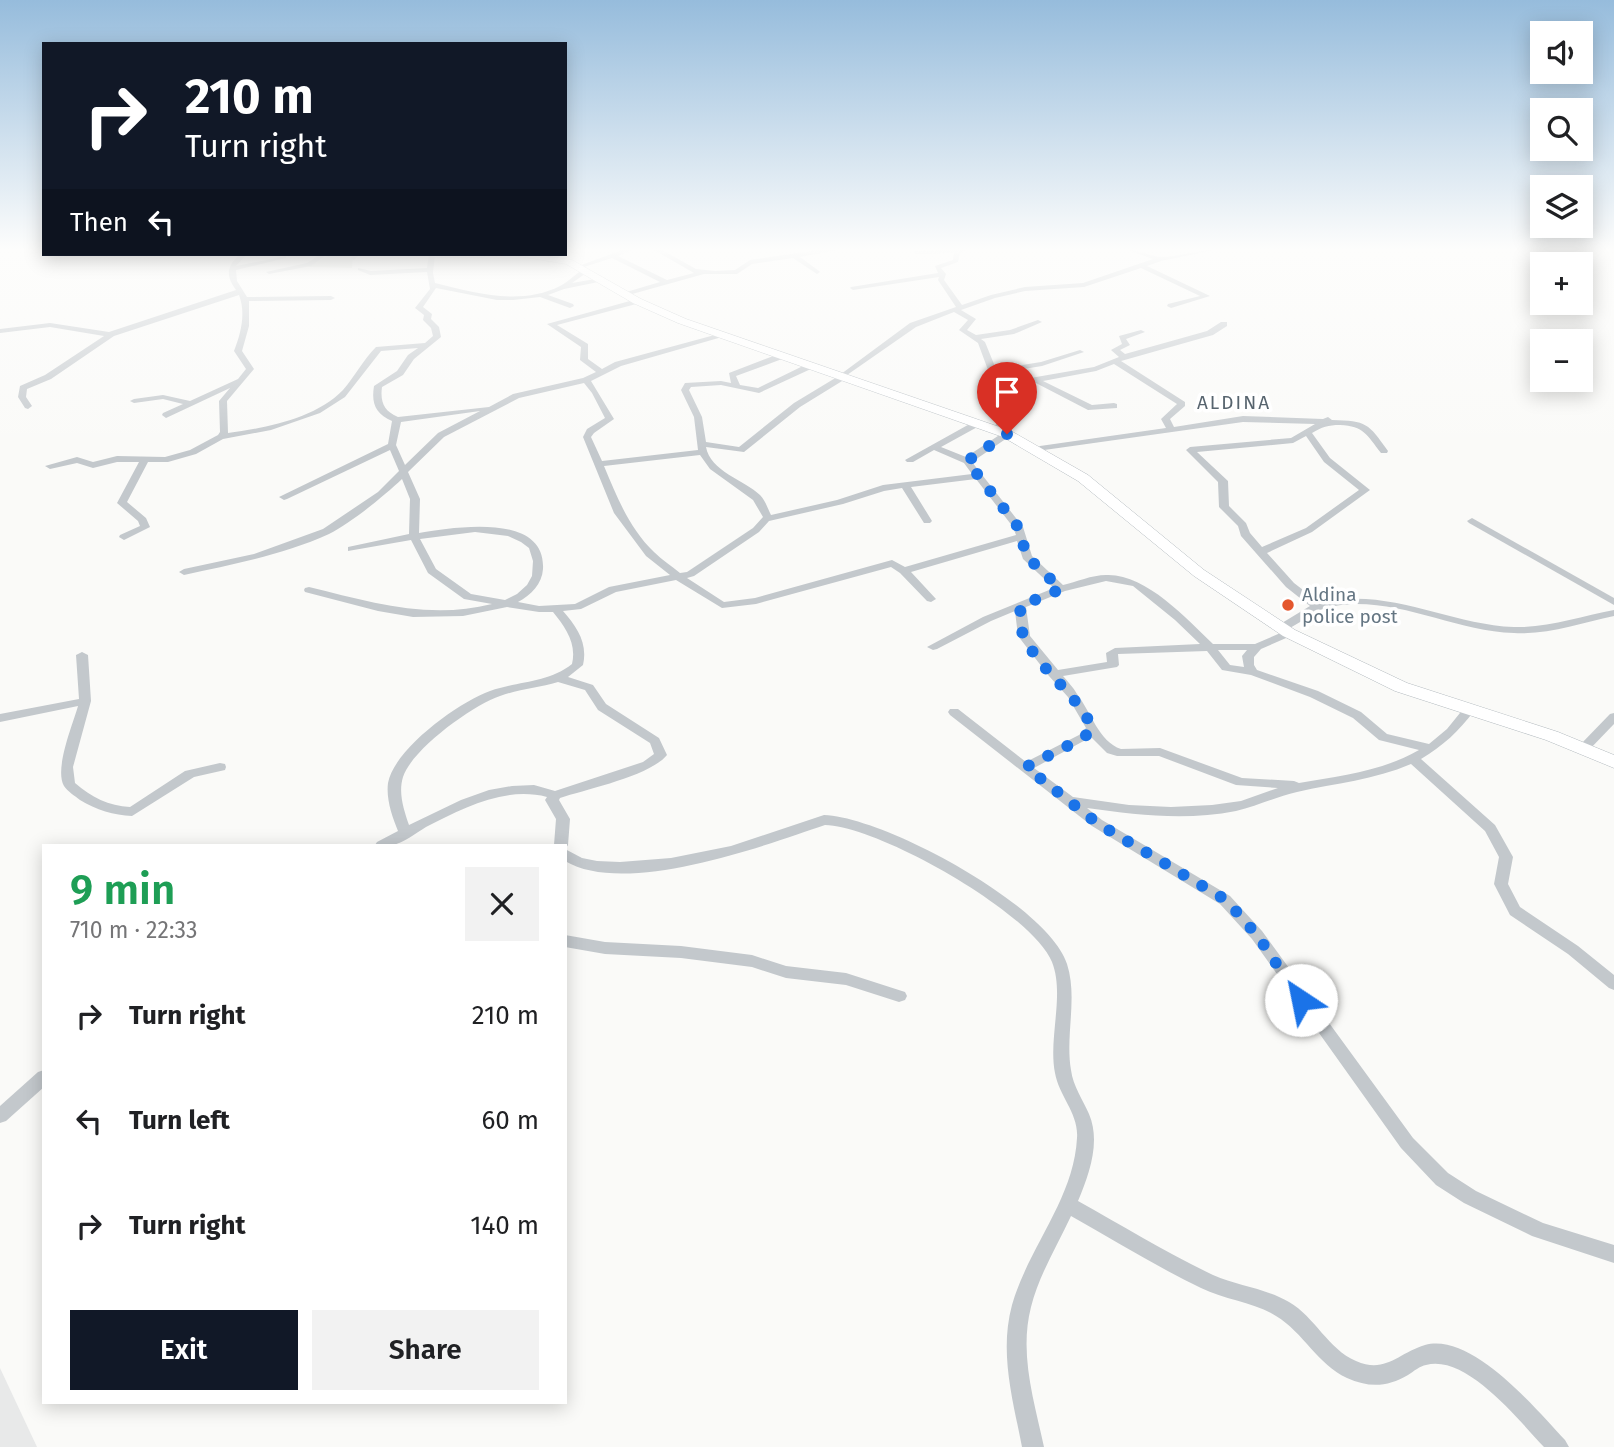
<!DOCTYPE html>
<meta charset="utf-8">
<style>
:root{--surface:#fff;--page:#f2f2f2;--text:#202124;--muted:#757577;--accent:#111827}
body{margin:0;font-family:"Fira Sans",sans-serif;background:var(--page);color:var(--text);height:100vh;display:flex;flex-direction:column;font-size:26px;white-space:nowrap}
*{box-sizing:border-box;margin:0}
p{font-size:23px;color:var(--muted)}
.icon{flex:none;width:38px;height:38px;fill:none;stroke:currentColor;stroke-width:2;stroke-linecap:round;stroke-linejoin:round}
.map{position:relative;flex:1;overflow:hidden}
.sheet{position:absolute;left:42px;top:844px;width:525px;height:560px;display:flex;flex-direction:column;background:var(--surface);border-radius:0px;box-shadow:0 4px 18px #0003}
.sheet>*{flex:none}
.hud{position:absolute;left:42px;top:42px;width:525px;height:214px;border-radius:0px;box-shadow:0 4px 18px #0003;background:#111827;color:#fff;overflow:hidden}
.controls{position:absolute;left:1530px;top:21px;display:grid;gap:14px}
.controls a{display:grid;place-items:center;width:63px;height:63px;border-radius:0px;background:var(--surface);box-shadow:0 4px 18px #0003;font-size:35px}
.pin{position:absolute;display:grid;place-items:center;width:60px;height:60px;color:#fff;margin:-72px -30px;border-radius:50% 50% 50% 0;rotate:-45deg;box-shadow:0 0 7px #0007}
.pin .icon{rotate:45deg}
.me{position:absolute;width:77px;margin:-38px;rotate:326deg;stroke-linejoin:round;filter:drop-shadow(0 0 5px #0008)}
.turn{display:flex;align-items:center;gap:24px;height:147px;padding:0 28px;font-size:32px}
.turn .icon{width:91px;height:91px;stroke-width:2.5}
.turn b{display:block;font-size:49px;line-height:60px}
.then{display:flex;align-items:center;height:66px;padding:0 28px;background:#0003;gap:14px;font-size:26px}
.round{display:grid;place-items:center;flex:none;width:74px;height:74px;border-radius:0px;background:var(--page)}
.summary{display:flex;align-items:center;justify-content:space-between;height:119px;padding:0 28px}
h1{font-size:42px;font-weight:600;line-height:52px;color:#1e9e55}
.cta{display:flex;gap:14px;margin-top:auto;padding:14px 28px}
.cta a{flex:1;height:80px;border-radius:0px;background:var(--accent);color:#fff;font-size:28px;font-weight:600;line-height:80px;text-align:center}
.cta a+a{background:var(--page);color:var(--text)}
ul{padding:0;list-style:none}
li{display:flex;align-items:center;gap:21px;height:105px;padding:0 28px}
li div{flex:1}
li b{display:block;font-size:26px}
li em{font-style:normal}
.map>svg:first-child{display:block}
</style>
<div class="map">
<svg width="1614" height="1447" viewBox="0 0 1614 1447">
<rect width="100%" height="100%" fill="#fafaf8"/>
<path fill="#e8e9e9" d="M0,1368L37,1447H0Z"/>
<path fill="#dadfd7" d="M331,254L353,255L352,268L308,267Z"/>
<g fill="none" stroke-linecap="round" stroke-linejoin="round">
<defs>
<g id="secondary">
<path d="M428,254H488L483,257H433Z"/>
<path d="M507,254H530L572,260L641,299L686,319L1011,431L1088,475L1204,570L1295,630L1407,683L1558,732L1614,755V768L1546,740L1395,691L1283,636L1194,576L1078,481L1003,437L678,323L633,303L566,264Z"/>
</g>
</defs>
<use href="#secondary" stroke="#b3babf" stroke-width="1"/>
<g fill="#c3c8cc" fill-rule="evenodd">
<path d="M622,250H632L618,256L667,280L694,273L654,250H662L696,269L715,271L735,270L750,260L818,250H837L800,257L819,271L820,272L817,274L793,258L752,264L737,274H704L625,296L621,294L623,293L660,282L612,258L581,268L576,267Z"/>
<path d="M967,250L960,253L958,262L941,268L946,274L944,280L962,305L991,295L1025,287L1083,283L1153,259L1128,250C1140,250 1151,257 1162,257C1179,257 1196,250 1214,250L1161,261L1147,266L1210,296L1171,308L1167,306L1168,304L1200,296L1141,268L1084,287L1025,291L995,298L961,310L976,319L967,330L976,335L1010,330L1038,320L1042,322L1014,334L981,339L985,342L996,369L1041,362L1080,350L1084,352L1042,366L998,373L1002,383L1094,367L1119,357L1111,350L1122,344L1119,336L1141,330L1145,332L1126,339L1130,345L1120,350L1125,354L1207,331L1221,322H1227V326L1213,335L1121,361L1185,402V406L1170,419L1174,427L1243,416L1323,419L1328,417L1332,420C1367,421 1368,423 1388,451L1387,453H1381C1367,435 1364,426 1340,425C1328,425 1322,427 1312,433L1330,458L1370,490L1312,532L1267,553L1294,583L1320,603C1387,586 1447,624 1514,627C1548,628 1581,616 1614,610V616C1581,623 1548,635 1514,633C1458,631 1407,602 1351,604C1341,605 1329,606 1320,610C1306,616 1291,632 1277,630L1275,628L1277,626L1310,606L1286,587L1241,536L1238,526L1219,507L1218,482L1186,450L1190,447L1291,438L1315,424L1243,422L1037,451L1036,449L1040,446L1166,428L1161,419L1177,404L1114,364L1096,371L1043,381L1092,405L1114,403L1117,404V408L1088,410L1034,382L1004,388C1010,402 1010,418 1000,431H994L993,429C1005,413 999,386 987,372L988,370L978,343L959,330L968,320L954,312L916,327L847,375V378L800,407L744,452L706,447C710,471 744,480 760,495C765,500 768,509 771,515L837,500L883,485L972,474L964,463L934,450L913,462H907L905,460L975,421H981V425L941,447L966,457L1004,432H1010V436L972,462L1023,527L1032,556L1063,585C1076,582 1092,575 1106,575C1145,573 1186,618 1213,644H1255L1285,631H1293L1295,633L1293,635L1261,649L1254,657V665L1257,670L1318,691L1361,712L1387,734L1429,744L1447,729L1464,708H1472L1474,711C1459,731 1443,746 1421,759L1495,825L1513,857L1508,884L1520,907L1578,946L1614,975V990L1609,988L1568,954L1510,915L1494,884L1499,857L1485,831L1411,764C1374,780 1336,783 1297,792C1276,797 1257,806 1236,811C1186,821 1136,815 1087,808L1102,820L1230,896L1262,931L1413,1138L1448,1173L1476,1191L1543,1223L1614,1245V1263L1532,1236L1464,1203L1436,1185L1401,1148L1252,939L1220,904L1092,826L950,715L948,712L950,709H958L1026,762L1079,735L1086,728L1068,697L1049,676L1018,636L1015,611L991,621L937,649L933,650L927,647L983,617L1054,588L1023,559L1017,541L911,572L936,599L931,602L927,601L900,573L891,567L756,604L722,608L676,580L616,592L581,609L563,611C577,627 588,643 583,665L568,677L593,685L606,704L659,738L667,755C650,776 587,789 560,798L559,800L570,819L568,845L566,848L565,845H554L556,819L545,800L547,797C505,786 463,808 426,827C416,833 404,843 392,845C387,846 380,845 375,845L377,842L398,831C392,816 386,799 388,783C394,749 459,702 490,691C518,681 548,683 572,664C577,643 565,627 553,612H539L507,607L463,616L413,617L378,611L305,592L304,590L305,588L309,587C370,602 429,620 492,604L464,599L428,573L411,540L348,551V547L409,534L410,499L402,479C384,496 351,523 329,534C283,555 233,564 184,575L179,572L184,569L254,554L323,529L378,492L399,471L390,450L287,499L284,500L279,497L388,444L392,421C376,414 371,404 374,386L397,371L408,355L418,348L381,351L345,397L320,413L271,430L223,439L196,454L168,462H148L127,502L146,518L150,527L124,540L119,537L120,535L140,526L138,521L117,503L139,462H117L93,468L77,463L50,469L45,466L77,457L93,462L117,456L165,457L190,450L218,435L220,432L219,401L230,388L166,418L162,415L163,413L183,404L163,399L134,403L130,401L134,399L163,395L190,401L238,379L246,369L234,351C241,333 246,313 239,295L114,336L51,379L27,389L26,397L32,406L28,409L25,408L18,397L20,386L45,375L104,336L50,327L0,333V329L50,323L109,332L236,290C225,275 227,266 240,254H247L236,266L286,256V258L236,270L237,281L247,297L331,296L335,298L331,300L249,301V326L242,351L254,369L227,401L228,433C265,428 315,419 343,390C355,376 363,360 376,347L425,343L433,336L431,328L423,320L424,315L415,308L430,289L427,272L370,275L358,270V268L371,271L427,268L429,254H435L433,273L435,283C475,293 521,306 560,286C570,281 576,272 587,268L590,270L589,271L572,283L601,278L603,279V281L564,289L548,295L573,304L574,306L570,308L540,297L513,300H497L436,288L423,307L432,314L431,319L439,327L441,337L414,359L403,375L382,387C380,402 384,411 398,417L489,407L513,394L583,378L596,372L580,360L581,347L547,324L637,299L641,301L640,303L557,325L588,344V359L602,369L615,362L722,333V337L621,366L591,381L614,419L594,433L591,437L602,461L698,450L694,417L681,390L685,383L721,381L731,383L729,373L776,355H782V359L736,376L740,385L758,388L807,364H813V368L759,393L721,385L691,387L689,390L702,417L706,442L739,447L794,403L837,377L910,323L956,307L938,280L939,277L853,290L850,288L851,287L938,273L935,266L953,260L954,253L916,254L914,253V251ZM584,383L592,393L605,418L587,429L583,437L614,513L646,556L670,575L609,587L575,604L539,606L518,602C531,595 542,584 543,569C546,512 454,527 419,533L420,499L408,472L444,437L519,398ZM480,411L438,433L405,465L396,445L401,422ZM1306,436L1324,462L1359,490L1306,528L1262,547L1250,533L1246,523L1229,506L1228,481L1197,452L1293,443ZM700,455L710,469L753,500L763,517L753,528L687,572L680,573C672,566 662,560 654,552C629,528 617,497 604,466ZM976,479L1013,527L1016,535L905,567L892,560L755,598L724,602L687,578L694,576L759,532L769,521L843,504L884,491L902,488L924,523H930L932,521L911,487ZM475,532L508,536L521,542L529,548L533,561L532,576L527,585L517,594L505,600L471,594L436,569L420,539ZM1106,581L1133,586L1175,620L1200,644L1115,648L1106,653L1107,662L1058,670L1030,636L1026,607L1065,591ZM1218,650H1247L1242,656L1244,667L1230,665ZM1207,651L1222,670L1251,675L1310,697L1353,718L1379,740L1419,750C1383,771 1340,776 1299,783L1294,781L1242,778L1160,748L1121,749C1099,742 1091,712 1077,694C1073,687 1068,682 1063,676L1117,667L1119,665L1118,654ZM558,682L585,690L598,710L650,743L654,754L643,762L555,791L534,785L512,786L489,790L461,800L409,825C404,810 398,793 403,777C412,749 473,705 500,696C519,689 539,688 558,682ZM1091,737L1107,753L1117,756H1159L1236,785L1278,788L1241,801L1212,805L1171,807L1129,805L1073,797L1034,768Z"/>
<path d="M321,254H328L311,266L269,274L266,272L307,263Z"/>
<path d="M354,254H360L354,260L351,258Z"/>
<path d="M1472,518L1614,598V605L1469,523L1467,521Z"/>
<path d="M82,652L88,655L91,701L73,767L75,783C91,797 109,806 130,807L185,771L220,763L225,764L226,767L225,770L194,777L132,816C114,815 96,810 80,800C75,796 67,791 64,786C54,769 73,724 78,706L0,722V714L79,699L76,655Z"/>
<path d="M1614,713V724L1587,752H1579L1577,749L1579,746L1610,714Z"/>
<path d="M824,815C884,817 1048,905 1067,964C1078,998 1065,1035 1071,1070C1073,1086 1083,1100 1089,1114C1101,1142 1089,1175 1078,1201C1123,1226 1167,1253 1213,1275C1238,1286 1265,1288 1289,1302C1315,1317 1328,1349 1356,1361C1386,1374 1398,1353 1425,1345C1472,1332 1536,1409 1565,1440L1569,1447H1544C1519,1421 1467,1354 1426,1365C1420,1366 1414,1371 1408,1375C1388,1387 1369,1388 1347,1378C1317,1364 1304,1333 1276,1316C1254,1302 1225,1300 1201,1288C1157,1267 1114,1240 1071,1216C1057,1246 1039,1275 1031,1307C1019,1354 1034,1400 1044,1447H1022C1013,1400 999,1353 1012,1305C1028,1248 1074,1199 1077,1138C1079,1114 1059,1096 1055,1073C1048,1038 1065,995 1052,962C1031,912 878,826 825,825C763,846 625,897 565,861V849L582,858L597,861L620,862L671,858L731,846Z"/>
<path d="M565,935L605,942L681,946L752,955L786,966L846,973L905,992L907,996L905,1000L899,1002L846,985L786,978L752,967L681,958L605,954L565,947Z"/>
<path d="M44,1070V1087L6,1121L0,1123V1106L38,1072Z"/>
</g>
<use href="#secondary" fill="#fff" fill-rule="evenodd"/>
</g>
<linearGradient id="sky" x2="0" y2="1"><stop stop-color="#96bcdc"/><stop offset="0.55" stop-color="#fdfdfc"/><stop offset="1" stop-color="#fdfdfc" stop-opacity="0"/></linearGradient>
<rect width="1614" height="453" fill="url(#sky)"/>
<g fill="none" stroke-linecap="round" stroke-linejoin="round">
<path stroke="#1a73e8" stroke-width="12" stroke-dasharray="0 21.6" d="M1007,434L967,461L1018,527L1027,557L1061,589L1020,606C1021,615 1019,626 1023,634C1038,670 1076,692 1093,729L1083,738L1026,767L1097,823L1226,900L1257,935L1301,1000"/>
</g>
<circle fill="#e4572e" stroke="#fff" stroke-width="2.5" cx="1288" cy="605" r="7"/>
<g text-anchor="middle" stroke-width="7" stroke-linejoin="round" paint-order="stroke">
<g font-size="19" letter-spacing="2" fill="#57646e" stroke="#fff">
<text x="1234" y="409">ALDINA</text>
</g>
<g font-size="19" fill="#657683" stroke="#fff" text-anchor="start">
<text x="1302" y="601">Aldina<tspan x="1302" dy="22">police post</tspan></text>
</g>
</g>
</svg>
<div class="controls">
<a><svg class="icon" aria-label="sound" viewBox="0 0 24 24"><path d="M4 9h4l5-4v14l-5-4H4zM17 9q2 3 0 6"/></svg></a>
<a><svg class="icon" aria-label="search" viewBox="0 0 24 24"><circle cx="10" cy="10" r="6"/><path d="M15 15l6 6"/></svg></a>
<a><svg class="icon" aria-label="layers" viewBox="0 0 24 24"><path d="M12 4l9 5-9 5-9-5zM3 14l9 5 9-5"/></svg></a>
<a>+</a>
<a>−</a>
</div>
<div class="pin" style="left:1007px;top:434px;background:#d93025"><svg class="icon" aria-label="arrive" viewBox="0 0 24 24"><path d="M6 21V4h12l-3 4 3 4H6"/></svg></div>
<svg class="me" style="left:1301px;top:1000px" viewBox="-20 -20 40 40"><circle r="19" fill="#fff"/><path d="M0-13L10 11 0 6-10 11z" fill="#1a73e8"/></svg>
<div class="hud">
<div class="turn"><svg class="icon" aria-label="right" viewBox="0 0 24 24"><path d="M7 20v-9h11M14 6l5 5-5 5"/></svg><div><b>210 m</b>Turn right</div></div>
<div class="then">Then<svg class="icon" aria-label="left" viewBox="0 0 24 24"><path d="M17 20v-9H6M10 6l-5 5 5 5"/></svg></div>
</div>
<section class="sheet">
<div class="summary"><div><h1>9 min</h1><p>710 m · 22:33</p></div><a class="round"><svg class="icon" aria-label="close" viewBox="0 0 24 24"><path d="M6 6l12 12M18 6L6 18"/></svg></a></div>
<ul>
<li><svg class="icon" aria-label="right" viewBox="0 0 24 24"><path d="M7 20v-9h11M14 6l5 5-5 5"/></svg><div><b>Turn right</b></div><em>210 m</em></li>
<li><svg class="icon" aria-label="left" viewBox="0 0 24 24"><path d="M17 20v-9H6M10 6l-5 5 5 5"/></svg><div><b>Turn left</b></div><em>60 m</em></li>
<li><svg class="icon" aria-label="right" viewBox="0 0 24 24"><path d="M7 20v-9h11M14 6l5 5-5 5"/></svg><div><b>Turn right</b></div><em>140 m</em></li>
</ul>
<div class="cta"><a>Exit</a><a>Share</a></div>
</section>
</div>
